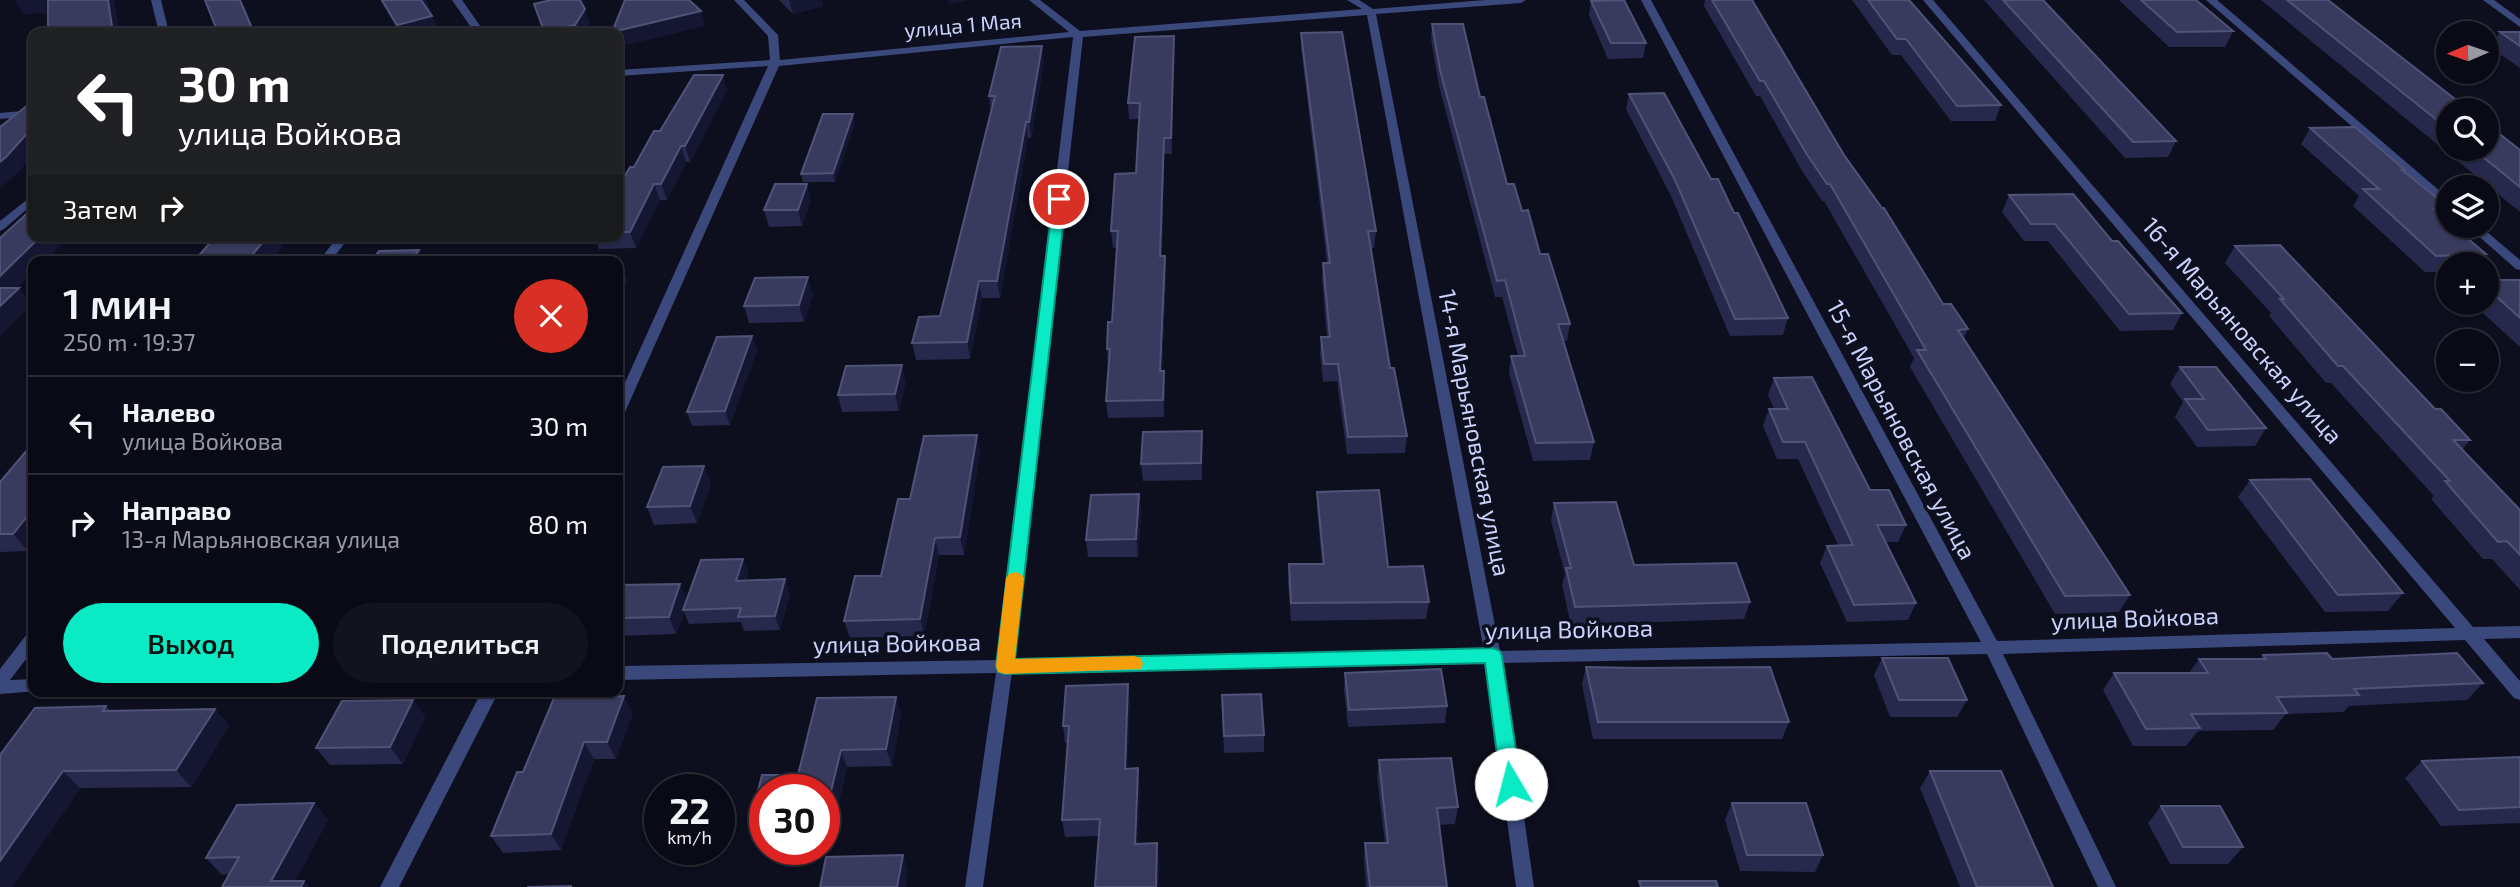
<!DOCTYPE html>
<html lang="ru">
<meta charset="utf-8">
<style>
:root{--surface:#0a0a16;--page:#13131f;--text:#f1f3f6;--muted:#999aa1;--line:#2a2b35;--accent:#0aeac5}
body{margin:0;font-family:"Exo 2",sans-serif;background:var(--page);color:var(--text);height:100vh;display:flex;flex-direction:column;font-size:26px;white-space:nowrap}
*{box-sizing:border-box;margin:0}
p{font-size:23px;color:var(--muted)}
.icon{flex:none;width:38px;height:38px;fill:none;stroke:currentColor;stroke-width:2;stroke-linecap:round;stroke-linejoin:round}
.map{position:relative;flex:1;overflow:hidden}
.side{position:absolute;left:28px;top:256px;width:595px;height:441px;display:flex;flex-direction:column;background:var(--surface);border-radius:14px;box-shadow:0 2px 5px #0004,0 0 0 2px var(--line)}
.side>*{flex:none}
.top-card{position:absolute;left:28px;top:28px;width:595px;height:214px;border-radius:14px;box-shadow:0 2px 5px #0004,0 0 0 2px var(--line);background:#202124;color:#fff;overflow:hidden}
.needle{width:46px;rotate:268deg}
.controls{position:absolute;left:2436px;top:21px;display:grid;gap:14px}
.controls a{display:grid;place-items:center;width:63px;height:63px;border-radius:50%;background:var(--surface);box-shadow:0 2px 5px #0004,0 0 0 2px var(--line);font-size:35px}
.speed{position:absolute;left:644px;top:774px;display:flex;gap:14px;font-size:35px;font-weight:700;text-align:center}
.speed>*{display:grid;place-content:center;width:91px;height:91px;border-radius:50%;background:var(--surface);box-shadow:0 2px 5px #0004,0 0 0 2px var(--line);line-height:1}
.speed small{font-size:18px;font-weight:400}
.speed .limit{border:10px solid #d22;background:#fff;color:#111}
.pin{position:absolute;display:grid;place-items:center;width:60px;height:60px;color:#fff;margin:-30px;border:4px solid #fff;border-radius:50%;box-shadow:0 2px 7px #0007}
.me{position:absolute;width:77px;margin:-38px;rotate:352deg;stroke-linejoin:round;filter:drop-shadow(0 0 5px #0008)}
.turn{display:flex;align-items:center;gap:24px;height:147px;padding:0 35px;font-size:32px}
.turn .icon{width:91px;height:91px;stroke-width:2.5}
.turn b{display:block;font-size:49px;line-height:60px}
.then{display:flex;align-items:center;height:66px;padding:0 35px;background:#0003;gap:14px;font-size:26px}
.round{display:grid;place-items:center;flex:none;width:74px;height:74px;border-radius:37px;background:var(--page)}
.overview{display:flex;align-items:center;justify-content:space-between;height:119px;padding:0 35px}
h1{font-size:42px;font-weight:600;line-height:52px}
.primary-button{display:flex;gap:14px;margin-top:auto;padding:14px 35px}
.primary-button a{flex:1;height:80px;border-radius:42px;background:var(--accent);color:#111;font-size:28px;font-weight:600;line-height:80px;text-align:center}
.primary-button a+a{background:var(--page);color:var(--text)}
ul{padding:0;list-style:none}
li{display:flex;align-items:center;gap:21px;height:98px;padding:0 35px;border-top:2px solid var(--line)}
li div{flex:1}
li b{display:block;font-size:26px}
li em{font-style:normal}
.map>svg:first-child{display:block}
</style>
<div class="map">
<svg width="2520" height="887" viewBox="0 0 2520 887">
<rect width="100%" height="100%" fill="#0d0e1e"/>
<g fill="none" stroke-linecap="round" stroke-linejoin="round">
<g fill="#3a487b" fill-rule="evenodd">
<path d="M151,0H161L169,33H159Z"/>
<path d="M452,0H462L485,33H475Z"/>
<path d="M734,0H744L778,35L780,60L1069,32L1029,0H1040L1080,31L1362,9L1347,0H1359L1373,9L1485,0H1526L1521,3L1376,14L1500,651L1981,642L1641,0H1651L1997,641L2455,628L1923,0H1933L2473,627L2520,626V638L2484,639L2520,681V700L2514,698L2465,640L2003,654L2116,887H2098L1987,654L1502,663L1534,887H1516L1486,664L1012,672L983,887H965L996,673L618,680V666L998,660L1073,37L779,66L625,412L618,416V398L768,66L618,76V70L770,60L768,36ZM1367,15L1484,651L1014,659L1083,37Z"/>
<path d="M2206,0H2217L2448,198V207L2444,206Z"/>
<path d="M2483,0H2494L2520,19V27Z"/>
<path d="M33,110V116L0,119V113Z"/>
<path d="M33,195V204L4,229L0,231V221Z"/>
<path d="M2467,226H2480L2520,260V270L2516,269Z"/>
<path d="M338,236H350L331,261H319Z"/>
<path d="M33,632V650L10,680L33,679V691H37L0,694V669L27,634Z"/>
<path d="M482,691H499L399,887H380Z"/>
</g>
</g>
<g fill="#26294b">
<path d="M380,0H426L430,10H428L438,31L428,33H400Z"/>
<path d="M779,0H821L823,6L793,14Z"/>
<path d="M1705,0H1752L1844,155L1943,304L1968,329L1964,338L2130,595L2119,612L2055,614L1910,367L1914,358L1824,201H1822L1801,169L1760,96H1756L1704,6Z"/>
<path d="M1852,0H1909L2001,105L1995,121H1951L1901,55H1892Z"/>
<path d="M1984,0H2043L2176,141L2168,157L2125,158Z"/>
<path d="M2119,0H2196L2233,31L2225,47H2169Z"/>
<path d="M2261,0H2328L2448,110V149L2520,150V212Z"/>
<path d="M1591,1L1646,43L1643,58L1608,59L1589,15Z"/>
<path d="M1432,24L1480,97L1507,184L1522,211L1570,324L1567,341H1563L1594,442L1590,460L1533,461L1509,373L1511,356H1518L1502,297H1495L1439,86L1431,39Z"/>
<path d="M2500,32H2520V68L2490,47Z"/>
<path d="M1301,33L1376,231L1374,248H1371L1390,368L1407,436L1405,453L1347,454L1337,381L1323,382L1320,354L1321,337H1327L1322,280L1323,263H1327L1301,48Z"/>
<path d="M1174,36L1172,154H1164L1162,256H1165L1166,273L1162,371H1164L1165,388L1164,417L1108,418L1106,401L1108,366L1107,349L1112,322L1117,247L1113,248L1111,231L1136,173L1139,119H1129L1128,103Z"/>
<path d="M1044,62L1031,138H1028L1000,298H982L970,359L916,360L912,343L940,316L991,111L989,96Z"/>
<path d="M727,90L690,162H686L667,200H660L636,248L599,249L594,236H618V188L660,131Z"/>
<path d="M1629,94L1711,179L1788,318L1783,335L1730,336L1671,196L1626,109Z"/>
<path d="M855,122L835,182H803L801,174Z"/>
<path d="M2310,128L2405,170L2404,171L2448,207V210L2443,217L2486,254L2479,264H2448V272H2425L2353,206L2359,196L2301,144Z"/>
<path d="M2009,195L2112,241L2182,313L2173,330L2120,331L2048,241H2024L2002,212Z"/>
<path d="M811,200L802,226L769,227L764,210Z"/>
<path d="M2235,246L2435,409L2470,440L2462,450L2520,509V590L2492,559H2483L2431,499L2434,496L2331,383H2326L2269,316L2271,313L2225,263Z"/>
<path d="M2487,280H2520V347L2472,303H2487Z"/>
<path d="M813,294L804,322L749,323L744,306Z"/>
<path d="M752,336L757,350L730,425L692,426L687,412Z"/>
<path d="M2180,367L2266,428L2255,446L2197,447L2175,417L2183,402L2170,384Z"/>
<path d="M1774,378L1870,490L1906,525L1898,542H1885L1916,603L1908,620L1847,622L1820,563L1827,546L1838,545L1798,459H1777L1763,426L1769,409H1774L1768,395Z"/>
<path d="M906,382L899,411L842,412L838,395Z"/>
<path d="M1202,448V480L1143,481L1141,464Z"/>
<path d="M980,452L964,555H939L924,636L850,638L844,621L881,576L910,499Z"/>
<path d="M704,466L711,484L697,523L654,525L647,507Z"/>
<path d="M2250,480L2403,593L2388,611L2325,612L2238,497Z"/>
<path d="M0,482L28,551L0,552Z"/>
<path d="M1317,492L1388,567L1429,602L1426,619L1291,621L1288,582L1289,564H1322L1317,509Z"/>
<path d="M1139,494L1141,512L1138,557H1088L1086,540Z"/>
<path d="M1554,503L1634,565L1750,602L1744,619L1571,625L1562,585L1565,574L1551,521Z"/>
<path d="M743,559L748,573L746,581L790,594L780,630L744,631L741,622L689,624L684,612L676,634L618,636V585L687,599Z"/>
<path d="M2263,655L2332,659L2483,683L2467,700L2349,706L2344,712L2286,714L2273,730L2198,731L2186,746H2133L2103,690L2114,673H2189L2199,659H2260Z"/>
<path d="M1882,658L1967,700L1957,717H1890L1874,675Z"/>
<path d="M1586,667L1789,722L1782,739H1593L1582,684Z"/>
<path d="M1345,673L1447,706L1445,723L1348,727L1344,690Z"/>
<path d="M1222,695L1264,735V752L1224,753Z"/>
<path d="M896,697L901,714L892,766L847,767L830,841H824V789H765V842H756L749,826L762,775H798L817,698Z"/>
<path d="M413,700L425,717L403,764L330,765L316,748Z"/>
<path d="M1130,701L1127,769L1140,785L1137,844L1157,843L1159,860L1158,887H1095L1099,836L1065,837L1062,820L1068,743H1065L1063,726Z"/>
<path d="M106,706L110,711L215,709L229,726L191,787L80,788L12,887H0V755Z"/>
<path d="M633,713L616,759H594L561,850L503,853L491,836L523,772Z"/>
<path d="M2520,757V823L2441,826L2405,778L2422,761Z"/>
<path d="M1379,760L1458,807L1455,824L1439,825L1447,887H1366L1364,860L1365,843H1385L1377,777Z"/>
<path d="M1930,771L2053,887H1960L1920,788Z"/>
<path d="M314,803L328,820L295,881L310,887L229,874L222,875L206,858Z"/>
<path d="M1732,803L1823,855L1815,872L1740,871L1725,820Z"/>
<path d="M2161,806L2243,847L2228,864H2170L2148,823Z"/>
</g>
<g fill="#151631">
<path d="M14,0H50L57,12L43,15L41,12L24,15Z"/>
<path d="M108,0H114L120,33H113Z"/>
<path d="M240,0H241L256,33H254Z"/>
<path d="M421,0H426L430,10L425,11Z"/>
<path d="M789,0H821L823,6L793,14Z"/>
<path d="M948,0H969L949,5Z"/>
<path d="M585,9L590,24L585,33H545L544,31Z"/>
<path d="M701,11L705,26L618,47V33H612V32Z"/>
<path d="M432,16L438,31L428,33H400L397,25Z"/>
<path d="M1174,36V51L1172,154L1171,138Z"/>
<path d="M1042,46L1044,62L1031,138L1029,122Z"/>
<path d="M723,75L727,90L690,162L685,146Z"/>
<path d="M853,114L855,122L835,182L833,173Z"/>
<path d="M1026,122L1028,138L1000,298L997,281Z"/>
<path d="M33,127V155L18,173L0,188V162Z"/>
<path d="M1164,138V154L1161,273L1160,256Z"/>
<path d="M681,146L686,162L667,200L661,184Z"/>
<path d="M654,184L660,200L636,248L630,232Z"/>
<path d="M807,184L811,200L802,226L798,210Z"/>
<path d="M41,236H70L45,261H33V272L0,305V276Z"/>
<path d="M268,236H291L271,261H247Z"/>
<path d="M419,250L424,261H413Z"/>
<path d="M1165,256L1166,273L1161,388L1160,371Z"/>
<path d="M622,265L628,281L618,302V272Z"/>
<path d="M808,277L813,294L804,322L799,305Z"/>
<path d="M979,281L982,298L970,359L967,342Z"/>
<path d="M19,288L32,304L0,336V306Z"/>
<path d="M752,336L757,350L730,425L725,411Z"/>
<path d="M902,365L906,382L899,411L895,394Z"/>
<path d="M1164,371L1165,388L1164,417L1163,400Z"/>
<path d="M977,435L980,452L964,555L960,537Z"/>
<path d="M704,466L711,484L697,523L690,506Z"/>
<path d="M1139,494L1141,512L1138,557L1136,539Z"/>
<path d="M33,509V545L28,551L13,534Z"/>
<path d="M935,538L939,555L924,636L920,619Z"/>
<path d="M743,559L748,573L741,595L736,581Z"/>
<path d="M785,579L790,594L780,630L775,616Z"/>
<path d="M680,584L688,601L683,610L684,611L676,634L669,617Z"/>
<path d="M1128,684L1130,701L1127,786L1125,769Z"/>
<path d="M624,696L633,713L616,759L607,742Z"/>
<path d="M896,697L901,714L892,766L886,749Z"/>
<path d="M413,700L425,717L403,764L390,747Z"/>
<path d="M215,709L229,726L191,787L176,770Z"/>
<path d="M584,742L594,759L561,850L551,834Z"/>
<path d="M841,750L847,767L830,841L824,826V820Z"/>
<path d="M1138,768L1140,785L1137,860L1135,844Z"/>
<path d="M63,771L80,788L12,887H0V861Z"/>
<path d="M314,803L328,820L292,887L271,881Z"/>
<path d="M1157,843L1159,860L1158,887H1156Z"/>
<path d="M903,855L908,872L906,887H897Z"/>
<path d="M304,881L310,887H301Z"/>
</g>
<g fill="#383b5e" stroke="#4f5377" stroke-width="2">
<path d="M48,0H108L113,33H48Z"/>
<path d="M205,0H240L254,33H218Z"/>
<path d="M382,0H421L432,16L397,25Z"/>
<path d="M551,0H580L585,9L575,25L544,31L534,4Z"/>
<path d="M625,0H689L701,11L612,32Z"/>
<path d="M1624,0L1646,43H1611L1591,1Z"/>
<path d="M1712,0H1752L1844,155L1882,208H1884L1943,304H1951L1968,329L1958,330L2130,595L2065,596L1917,350H1926L1830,184H1827L1806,153L1764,81H1760Z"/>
<path d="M1868,0H1909L2001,105L1957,106L1906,39H1897Z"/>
<path d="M2003,0H2043L2176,141L2133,142Z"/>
<path d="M2141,0H2196L2233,31L2177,32Z"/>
<path d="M2287,0H2328L2469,110H2448V129Z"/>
<path d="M1432,24H1463L1480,97H1484L1507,184H1514L1522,211L1528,210L1540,254H1548L1570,324H1558L1594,442L1536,443L1511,356H1525L1505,280L1497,281L1440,70Z"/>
<path d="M1342,32L1376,231H1368L1390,368H1394L1407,436L1348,437L1338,364H1324L1321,337H1330L1323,263H1330L1301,33Z"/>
<path d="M2500,32H2520V46Z"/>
<path d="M1174,36L1171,138H1164L1160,256H1165L1160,371H1164L1163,400L1106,401L1110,349H1107L1108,322H1112L1118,231H1111L1115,174L1136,173L1140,103H1128L1135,37Z"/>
<path d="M1042,46L1029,122H1026L997,281H979L967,342L912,343L919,317L940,316L995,96H989L1001,47Z"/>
<path d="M694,75H723L685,146H681L661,184H654L630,232H618V188L630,167H634L654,131H660Z"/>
<path d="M1664,93L1711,179H1718L1734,213H1738L1788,318L1735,319L1675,180L1629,94Z"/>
<path d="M33,101V127L6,157L0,162V127Z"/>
<path d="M823,114H853L833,173L801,174Z"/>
<path d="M2487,124L2520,150V187L2473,149H2487Z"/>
<path d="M2355,127L2405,170H2402L2448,207V208L2434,209L2448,221V226H2453L2486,254L2436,256L2363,189H2379L2310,128Z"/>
<path d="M775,184H807L798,210H764Z"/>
<path d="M2073,194L2112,241H2118L2182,313L2129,314L2055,224H2031L2009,195Z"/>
<path d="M33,208V236H41L0,276V238Z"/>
<path d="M216,236H268L247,261H194Z"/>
<path d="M2280,245L2435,409H2441L2470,440H2453L2520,510V555L2507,541L2498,542L2445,481H2450L2343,366H2338L2280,299H2284L2235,246Z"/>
<path d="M419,250L412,260L476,259L474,261H372L379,251Z"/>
<path d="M603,255L614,261H600Z"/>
<path d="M618,263L622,265L618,272Z"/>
<path d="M808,277L799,305L744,306L755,278Z"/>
<path d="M2487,280H2520V318L2487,288Z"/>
<path d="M0,288H19L0,306Z"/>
<path d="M752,336L725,411L687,412L717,337Z"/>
<path d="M902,365L895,394L838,395L846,366Z"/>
<path d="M2180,367H2216L2266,428L2208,430L2185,399H2204Z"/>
<path d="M1812,377L1870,490H1889L1906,525H1877L1916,603L1854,605L1827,546L1853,545L1805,442H1783L1769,409H1788L1774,378Z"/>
<path d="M1202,431L1201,463L1141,464L1143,432Z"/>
<path d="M977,435L960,537L935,538L920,619L844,621L855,576H881L898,499H910L924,436Z"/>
<path d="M33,443V509L13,534H0V482Z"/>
<path d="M704,466L690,506L647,507L663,467Z"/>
<path d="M2310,479L2403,593L2338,595L2250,480Z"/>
<path d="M1379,490L1388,567L1423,566L1429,602L1291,603L1289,564H1324L1317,492Z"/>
<path d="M1139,494L1136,539L1086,540L1091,495Z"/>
<path d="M1616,502L1634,565L1736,563L1750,602L1575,607L1566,568H1571L1554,503Z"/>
<path d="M743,559L736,581L785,579L775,616L738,617L741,608L683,610L701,560Z"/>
<path d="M680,584L669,617L618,618V585Z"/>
<path d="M2327,653L2332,659L2457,653L2483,683L2354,689L2359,695L2277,697L2287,713L2191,714L2200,728L2146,729L2114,673H2208L2199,659H2266L2263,655Z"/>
<path d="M1882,658H1948L1967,700H1899Z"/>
<path d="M1586,667L1639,668L1770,667L1789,722H1598Z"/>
<path d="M1441,669L1447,706L1349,710L1345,673Z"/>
<path d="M1128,684L1125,769L1138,768L1135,844L1157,843L1156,887H1095L1100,819L1062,820L1069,726H1063L1066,686Z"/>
<path d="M1261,694L1264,735L1224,736L1222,695Z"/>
<path d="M624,696L607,742H584L551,834L491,836L517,772H523L554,698Z"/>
<path d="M896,697L886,749L841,750L824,820V789H765V825L749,826L762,775H798L817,698Z"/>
<path d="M413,700L390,747L316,748L342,701Z"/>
<path d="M106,706L103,711L215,709L176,770L63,771L0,861V755L35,708Z"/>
<path d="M2520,757V807L2459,810L2422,761Z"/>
<path d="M1451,758L1458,807L1437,808L1447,887H1370L1365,843H1388L1379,760Z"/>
<path d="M1930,771H2001L2053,887H1977Z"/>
<path d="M314,803L271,881H304L301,887H222L239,857L206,858L237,805Z"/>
<path d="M1732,803H1806L1823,855H1747Z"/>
<path d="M2161,806H2220L2243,847H2183Z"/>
<path d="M903,855L897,887H820L826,857Z"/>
<path d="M1639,881H1716L1718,887H1641Z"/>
<path d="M571,886V887H527Z"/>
</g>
<path fill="#0aeac5" stroke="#069880" stroke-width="2" d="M1059,195L1066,199L1015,659L1493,648L1500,651L1502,656L1521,784L1518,790L1511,793L1504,790L1501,784L1485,663L1005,674L998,672L996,666L1053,199Z"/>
<path fill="#f59e0b" d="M1015,572L1021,574L1024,578L1015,659L1134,656L1141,658L1143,664L1141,669L1005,674L998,672L996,666L1006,578L1009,574Z"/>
<g text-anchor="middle" stroke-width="7" stroke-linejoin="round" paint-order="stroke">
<g font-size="21" fill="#cbd3fd" stroke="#0d0e1e">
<text transform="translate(963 26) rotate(-5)" y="7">улица 1 Мая</text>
</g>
<g font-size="24" fill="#cbd3fd" stroke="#0d0e1e">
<text transform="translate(2242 331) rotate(49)" y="8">16-я Марьяновская улица</text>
<text transform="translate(1901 430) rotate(62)" y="8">15-я Марьяновская улица</text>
<text transform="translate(1474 433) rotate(79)" y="8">14-я Марьяновская улица</text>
<text transform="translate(2135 619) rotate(-2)" y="8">улица Войкова</text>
<text transform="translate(1569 630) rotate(-1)" y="8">улица Войкова</text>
<text transform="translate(897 644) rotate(-1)" y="8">улица Войкова</text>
</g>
</g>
</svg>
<div class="controls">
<a><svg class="needle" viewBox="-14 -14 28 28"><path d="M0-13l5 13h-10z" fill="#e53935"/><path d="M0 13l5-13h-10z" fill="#999aa1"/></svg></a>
<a><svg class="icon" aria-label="search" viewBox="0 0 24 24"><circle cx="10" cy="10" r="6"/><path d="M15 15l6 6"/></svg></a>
<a><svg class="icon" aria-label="layers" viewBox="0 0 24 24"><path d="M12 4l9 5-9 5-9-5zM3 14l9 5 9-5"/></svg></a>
<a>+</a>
<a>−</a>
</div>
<div class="speed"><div>22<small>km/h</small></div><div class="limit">30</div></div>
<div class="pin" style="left:1059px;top:199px;background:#d93025"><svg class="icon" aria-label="arrive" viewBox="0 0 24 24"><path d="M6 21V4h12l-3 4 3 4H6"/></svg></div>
<svg class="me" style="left:1511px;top:784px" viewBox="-20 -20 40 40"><circle r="19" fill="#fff"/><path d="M0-13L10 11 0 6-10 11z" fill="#0aeac5"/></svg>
<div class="top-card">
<div class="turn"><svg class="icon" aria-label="left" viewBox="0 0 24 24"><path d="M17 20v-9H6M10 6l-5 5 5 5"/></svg><div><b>30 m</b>улица Войкова</div></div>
<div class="then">Затем<svg class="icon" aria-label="right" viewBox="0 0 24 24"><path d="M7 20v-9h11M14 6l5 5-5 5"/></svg></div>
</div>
<section class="side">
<div class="overview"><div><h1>1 мин</h1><p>250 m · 19:37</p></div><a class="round" style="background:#d93025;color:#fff"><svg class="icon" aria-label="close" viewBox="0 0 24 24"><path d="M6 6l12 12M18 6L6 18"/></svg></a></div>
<ul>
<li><svg class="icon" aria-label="left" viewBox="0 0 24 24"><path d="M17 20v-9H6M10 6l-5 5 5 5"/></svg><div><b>Налево</b><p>улица Войкова</p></div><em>30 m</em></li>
<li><svg class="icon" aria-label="right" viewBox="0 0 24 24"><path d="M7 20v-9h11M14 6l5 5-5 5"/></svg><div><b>Направо</b><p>13-я Марьяновская улица</p></div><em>80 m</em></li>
</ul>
<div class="primary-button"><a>Выход</a><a>Поделиться</a></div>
</section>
</div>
